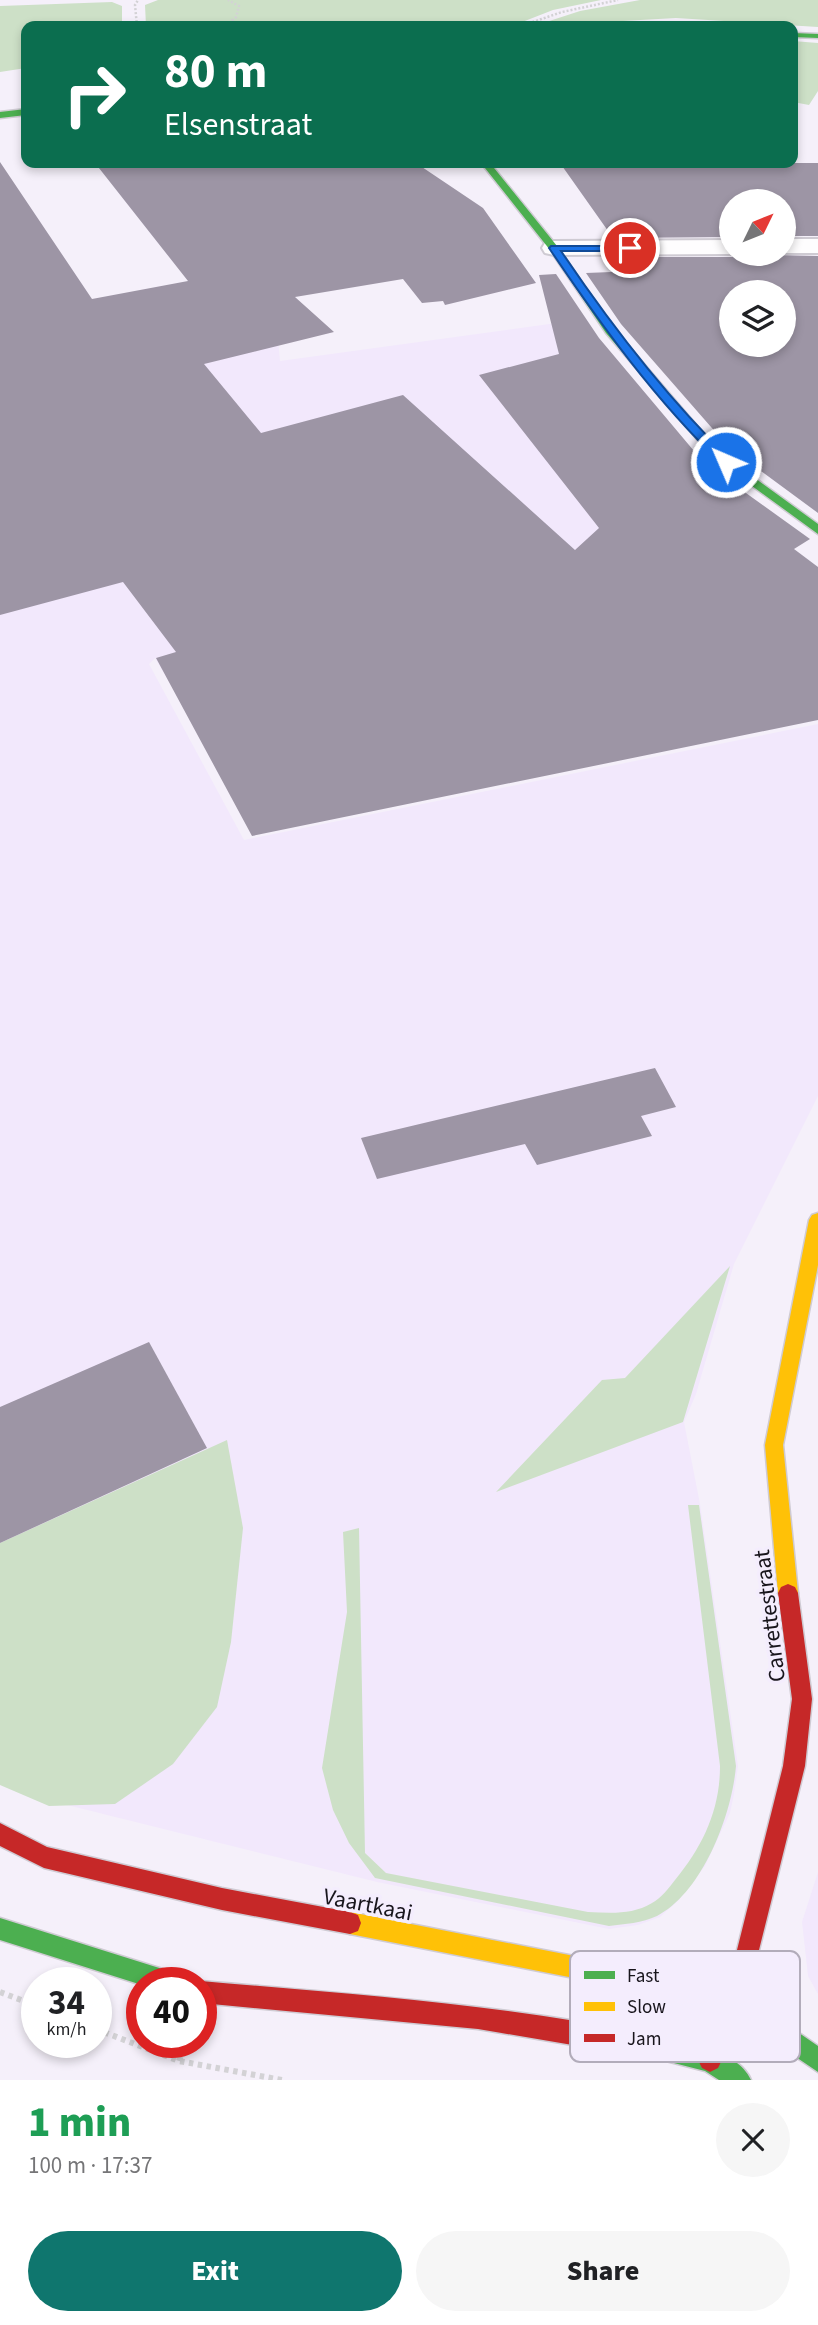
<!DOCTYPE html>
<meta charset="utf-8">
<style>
:root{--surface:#fff;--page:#f6f6f6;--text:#202124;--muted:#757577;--accent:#0f766e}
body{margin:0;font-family:"Source Sans 3",sans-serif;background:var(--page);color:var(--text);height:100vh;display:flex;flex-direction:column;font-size:26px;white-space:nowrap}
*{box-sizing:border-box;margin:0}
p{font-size:23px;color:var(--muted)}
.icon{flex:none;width:38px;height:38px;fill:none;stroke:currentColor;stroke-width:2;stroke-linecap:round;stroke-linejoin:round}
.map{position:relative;height:2080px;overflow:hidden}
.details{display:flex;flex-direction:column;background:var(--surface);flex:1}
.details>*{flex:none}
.banner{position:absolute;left:21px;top:21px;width:777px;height:147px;border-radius:14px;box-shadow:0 4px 10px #0003;background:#0b6e4f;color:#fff;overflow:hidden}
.needle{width:46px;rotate:47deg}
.tools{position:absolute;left:719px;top:189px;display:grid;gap:14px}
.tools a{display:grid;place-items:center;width:77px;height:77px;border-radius:50%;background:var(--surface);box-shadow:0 4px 10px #0003;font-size:35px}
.speed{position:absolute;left:21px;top:1967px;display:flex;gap:14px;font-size:35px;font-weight:700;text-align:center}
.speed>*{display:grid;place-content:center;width:91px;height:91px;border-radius:50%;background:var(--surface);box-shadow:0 4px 10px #0003;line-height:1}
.speed small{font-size:18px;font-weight:400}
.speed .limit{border:10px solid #d22;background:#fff;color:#111}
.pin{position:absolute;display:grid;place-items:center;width:60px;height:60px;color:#fff;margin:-30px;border:4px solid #fff;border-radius:50%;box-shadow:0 2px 7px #0007}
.me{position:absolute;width:77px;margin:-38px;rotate:315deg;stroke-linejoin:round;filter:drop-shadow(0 0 5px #0008)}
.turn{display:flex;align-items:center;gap:24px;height:147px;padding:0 28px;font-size:32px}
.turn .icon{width:91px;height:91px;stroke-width:2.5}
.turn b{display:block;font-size:49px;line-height:60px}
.round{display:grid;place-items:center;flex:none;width:74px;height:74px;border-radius:37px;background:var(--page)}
.head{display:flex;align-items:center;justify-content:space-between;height:119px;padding:0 28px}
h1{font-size:42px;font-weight:800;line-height:52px;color:#1e9e55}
.action{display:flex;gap:14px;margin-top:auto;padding:14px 28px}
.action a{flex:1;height:80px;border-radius:42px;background:var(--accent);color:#fff;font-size:28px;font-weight:800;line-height:80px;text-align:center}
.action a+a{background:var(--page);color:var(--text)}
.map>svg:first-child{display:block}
</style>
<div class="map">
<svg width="818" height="2080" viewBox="0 0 818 2080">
<rect width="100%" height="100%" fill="#f5f0fa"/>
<g fill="#f2e8fc">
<path d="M273,284L280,361L571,321L668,438L768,517L178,697L155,658L149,664L244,840L818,724V1096L734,1264L696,1394L684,1422L700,1504L738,1766L734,1794L730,1813L705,1866L679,1900L660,1917L638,1925L609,1929L377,1882L51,1801L0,1775V336Z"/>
<path d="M818,1872V1994L808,1976L802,1922Z"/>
</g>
<g fill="#cde0c7">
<path d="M158,0H601L553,10L512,26H146L145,5Z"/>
<path d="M640,0H818V27L676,18L534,26L580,11Z"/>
<path d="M112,2L122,6V26H26V68L0,72V6Z"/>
<path d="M793,41L818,43V91L809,105L793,102Z"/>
<path d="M730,1266L683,1422L496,1492L602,1380L625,1378Z"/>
<path d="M227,1440L243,1528L231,1642L217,1707L173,1764L115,1804L49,1806L0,1785V1543Z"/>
<path d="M688,1505H699L736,1766C732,1814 703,1892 657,1916C642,1923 625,1924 609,1926L375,1878L349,1843L333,1810L322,1768L347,1612L343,1532L359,1528L365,1853L386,1873L588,1912C611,1913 632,1915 652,1903C661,1898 669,1888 675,1880C703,1846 720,1810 720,1766Z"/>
</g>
<g fill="#9d95a5" fill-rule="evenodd">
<path d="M0,162L92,299L188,281L95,163H416L483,208L536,283L445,305L443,301L422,303L403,279L295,297L334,332L204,364L261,433L403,395L575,550L599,528L479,375L559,354L539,275L556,274L599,338L694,451L714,470L810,539L794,549L818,567V720L252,836L156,658L176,652L123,582L0,615Z"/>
<path d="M560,163H818V236H784V201H732V237L613,238Z"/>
<path d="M735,254L818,256V513L738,454L718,435L621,324L586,273L637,271L627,257H732ZM732,292H784V345H732Z"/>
<path d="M655,1068L676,1107L641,1116L652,1136L537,1165L525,1144L377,1179L361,1138Z"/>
<path d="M149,1342L207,1448L0,1543V1407Z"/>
</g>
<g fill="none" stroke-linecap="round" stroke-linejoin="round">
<defs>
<g id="street">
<rect x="784" y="239" width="34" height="14"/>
<path d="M732,240V254L554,255L545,253L542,248L545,243L554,241Z"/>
</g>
<g id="fast">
<path d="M793,33L818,34V38L793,37Z"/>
<path d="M26,109V115L0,118V112Z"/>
<path d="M481,163H490L557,246L614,329L710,441L730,460L818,524V534L722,464L702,445L606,333L550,250Z"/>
<path d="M0,1918L172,1972L180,1975L183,1983H142V1985L0,1940Z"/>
<path d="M635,1968L741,1993L818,2046V2072L728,2011L627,1987L624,1979L627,1971Z"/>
<path d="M643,2033C674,2040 737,2047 751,2080H719L705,2071L635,2053L631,2045L635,2037Z"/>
</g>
<g id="slow">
<path d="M818,1213V1265L783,1445L798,1593L795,1599L788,1602L781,1599L778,1593L765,1445L809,1220L812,1215Z"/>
<path d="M350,1912L635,1968L643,1971L646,1979L643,1987L635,1990L350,1934L342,1931L339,1923L342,1915Z"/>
</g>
<g id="jam">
<path d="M788,1584L795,1587L798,1593L812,1699L805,1766L758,1954L722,2060L718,2068L710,2072L702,2068L698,2060L736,1954L783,1766L792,1699L778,1593L781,1587Z"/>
<path d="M0,1823L47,1847L222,1888L350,1912L358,1915L361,1923L358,1931L350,1934L222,1910L44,1868L0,1846Z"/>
<path d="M201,1981C349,1994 497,2004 643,2033L651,2037L655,2045L651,2053L643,2057L478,2029L201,2003V1983H196Z"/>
</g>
</defs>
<use href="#street" stroke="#cfcbd3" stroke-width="4"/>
<use href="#fast" stroke="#cfcbd3" stroke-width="3"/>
<use href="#slow" stroke="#cfcbd3" stroke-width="3"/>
<use href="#jam" stroke="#cfcbd3" stroke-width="3"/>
<g stroke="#d3d2d5" stroke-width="2.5" stroke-dasharray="2 2" stroke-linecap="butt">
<path d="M137,26L135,5L138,0"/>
<path d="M226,26L236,17L239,6L228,0"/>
<path d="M521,26L562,12L618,0"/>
</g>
<g stroke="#d3d2d5" stroke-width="6" stroke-dasharray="4.5 4.5" stroke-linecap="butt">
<path d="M0,1992L37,2006"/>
<path d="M96,2029L179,2061L282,2080"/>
<path d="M179,2061L185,2042"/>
</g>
<use href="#street" fill="#fefdfe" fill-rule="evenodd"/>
<use href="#fast" fill="#4caf50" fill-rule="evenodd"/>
<use href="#slow" fill="#ffc107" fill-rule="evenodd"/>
<use href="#jam" fill="#c62828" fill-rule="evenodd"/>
</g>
<path fill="#1a73e8" stroke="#114b97" stroke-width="2" d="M551,246H634L635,248L630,251H561C611,325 666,397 730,459V464H722C655,400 601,325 549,248Z"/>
<g text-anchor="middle" stroke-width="7" stroke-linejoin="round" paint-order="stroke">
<g font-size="23" fill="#18151c" stroke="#f4edfd">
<text transform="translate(769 1616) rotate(-97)" y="8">Carrettestraat</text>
<text transform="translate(368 1904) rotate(11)" y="8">Vaartkaai</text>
</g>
</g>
<rect x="570" y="1951" width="230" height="111" rx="10" fill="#f4edfd" stroke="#b2acba" stroke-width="2"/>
<rect x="584" y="1971" width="31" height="8" fill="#4caf50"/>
<rect x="584" y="2002" width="31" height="9" fill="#ffc107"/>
<rect x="584" y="2034" width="31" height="8" fill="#c62828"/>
<g font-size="19" fill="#18151c">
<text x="627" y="1982">Fast</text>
<text x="627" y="2013">Slow</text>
<text x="627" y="2045">Jam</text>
</g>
</svg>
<div class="tools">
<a><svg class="needle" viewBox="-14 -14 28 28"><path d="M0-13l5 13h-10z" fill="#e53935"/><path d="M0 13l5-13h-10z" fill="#757577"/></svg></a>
<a><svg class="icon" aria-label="layers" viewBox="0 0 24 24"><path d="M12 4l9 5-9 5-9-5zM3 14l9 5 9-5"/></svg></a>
</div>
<div class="speed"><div>34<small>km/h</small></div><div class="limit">40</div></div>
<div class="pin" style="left:630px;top:248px;background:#d93025"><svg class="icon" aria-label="arrive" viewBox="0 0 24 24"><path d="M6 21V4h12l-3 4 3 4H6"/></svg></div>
<svg class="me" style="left:726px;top:462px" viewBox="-20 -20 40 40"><circle r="17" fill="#1a73e8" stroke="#fff" stroke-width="3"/><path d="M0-11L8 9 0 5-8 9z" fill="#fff"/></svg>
<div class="banner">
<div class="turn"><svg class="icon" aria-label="right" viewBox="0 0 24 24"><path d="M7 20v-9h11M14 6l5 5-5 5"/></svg><div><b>80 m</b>Elsenstraat</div></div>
</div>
</div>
<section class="details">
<div class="head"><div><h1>1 min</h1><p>100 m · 17:37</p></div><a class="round"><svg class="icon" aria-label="close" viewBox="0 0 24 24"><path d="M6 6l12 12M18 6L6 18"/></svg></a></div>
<div class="action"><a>Exit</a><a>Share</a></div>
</section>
